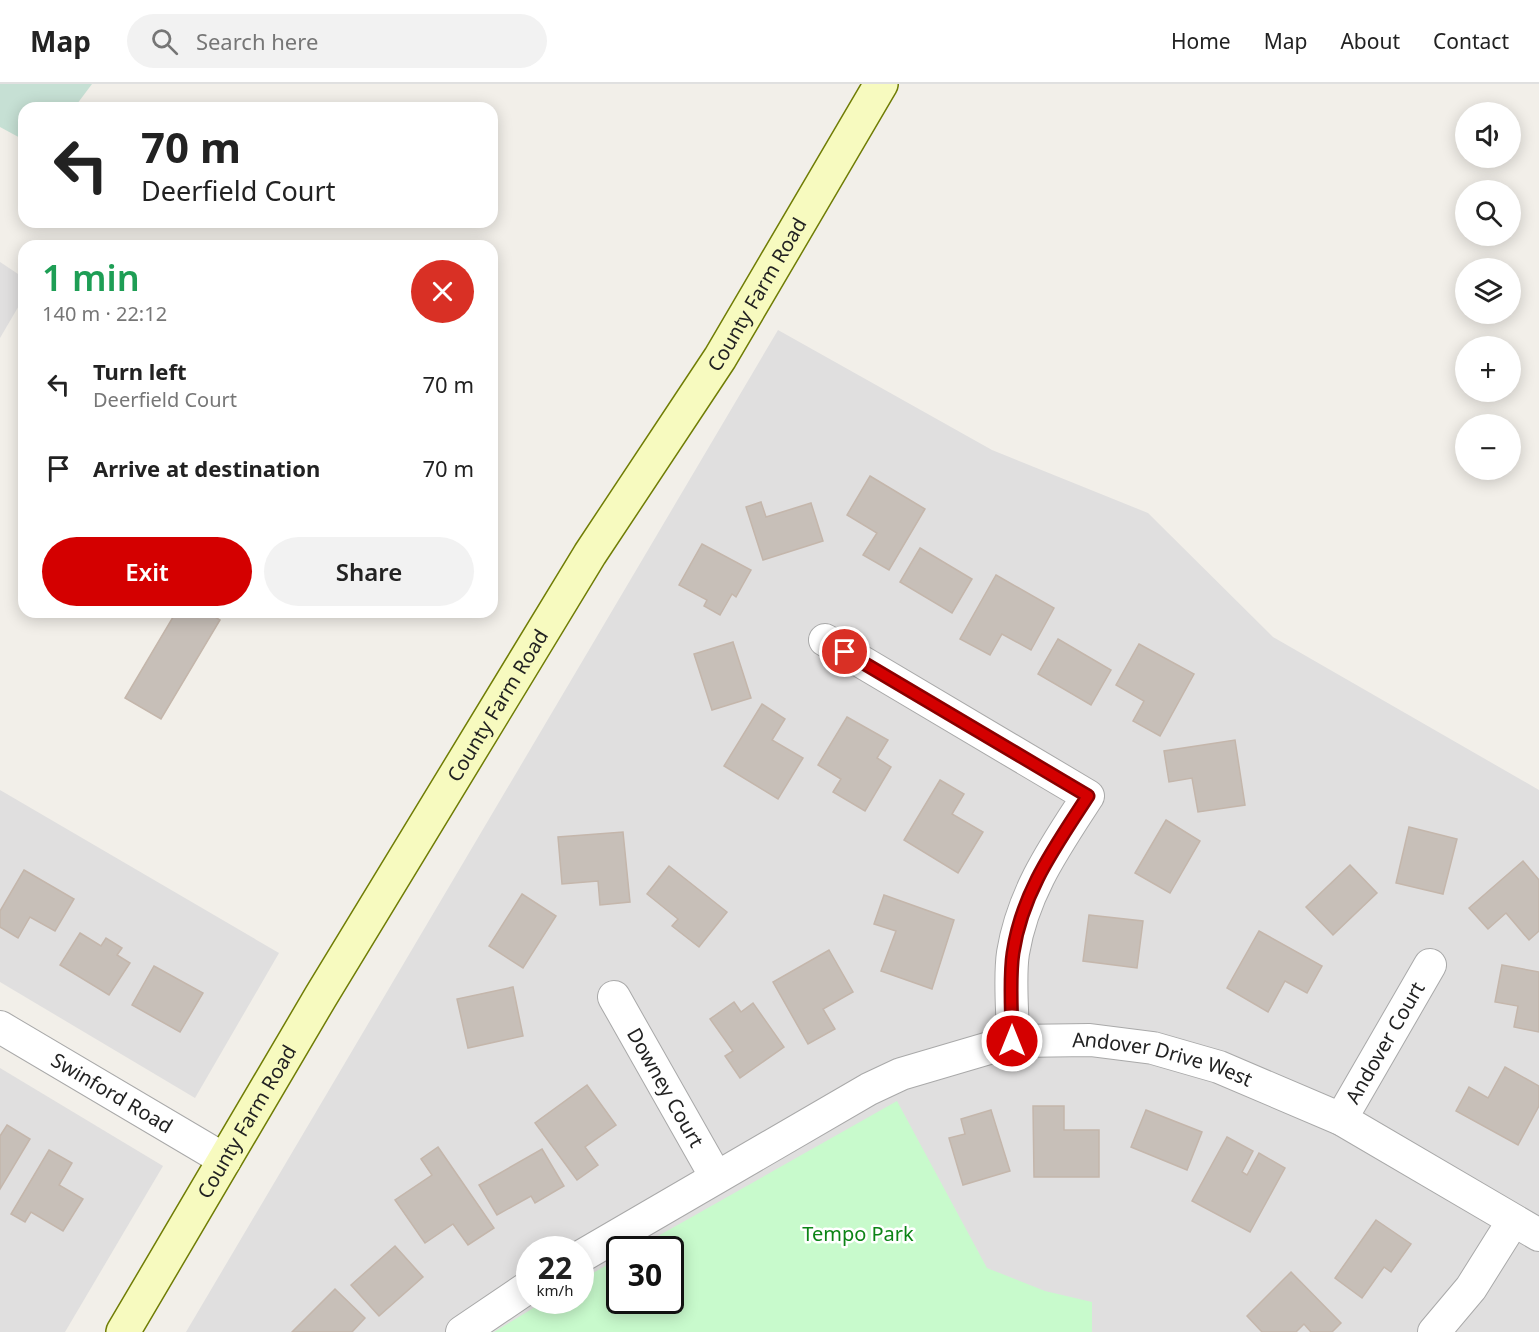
<!DOCTYPE html>
<meta charset="utf-8">
<style>
:root{--surface:#fff;--page:#f2f2f2;--text:#222;--muted:#767676;--line:#e0e0e0;--accent:#d40000}
body{margin:0;font-family:"Noto Sans",sans-serif;background:var(--page);color:var(--text);height:100vh;display:flex;flex-direction:column;font-size:22px;white-space:nowrap}
*{box-sizing:border-box;margin:0}
p{font-size:20px;color:var(--muted)}
.icon{flex:none;width:33px;height:33px;fill:none;stroke:currentColor;stroke-width:2;stroke-linecap:round;stroke-linejoin:round}
.map{position:relative;flex:1;overflow:hidden}
.sheet{position:absolute;left:18px;top:156px;width:480px;height:378px;display:flex;flex-direction:column;background:var(--surface);border-radius:18px;box-shadow:0 3px 15px #0003}
.sheet>*{flex:none}
.hud{position:absolute;left:18px;top:18px;width:480px;height:126px;border-radius:18px;box-shadow:0 3px 15px #0003;background:#fff;color:var(--text);overflow:hidden}
.fabs{position:absolute;left:1455px;top:18px;display:grid;gap:12px}
.fabs a{display:grid;place-items:center;width:66px;height:66px;border-radius:50%;background:var(--surface);box-shadow:0 3px 15px #0003;font-size:30px}
.speed{position:absolute;left:516px;top:1152px;display:flex;gap:12px;font-size:30px;font-weight:700;text-align:center}
.speed>*{display:grid;place-content:center;width:78px;height:78px;border-radius:50%;background:var(--surface);box-shadow:0 3px 15px #0003;line-height:1}
.speed small{font-size:15px;font-weight:400}
.speed .limit{border:3px solid #111;border-radius:9px;background:#fff;color:#111}
.pin{position:absolute;display:grid;place-items:center;width:51px;height:51px;color:#fff;margin:-26px;border:3px solid #fff;border-radius:50%;box-shadow:0 2px 6px #0007}
.me{position:absolute;width:66px;margin:-33px;rotate:0deg;stroke-linejoin:round;filter:drop-shadow(0 0 4px #0008)}
.turn{display:flex;align-items:center;gap:21px;height:126px;padding:0 24px;font-size:27px}
.turn .icon{width:78px;height:78px;stroke-width:2.5}
.turn b{display:block;font-size:42px;line-height:51px}
.round{display:grid;place-items:center;flex:none;width:63px;height:63px;border-radius:32px;background:var(--page)}
.head{display:flex;align-items:center;justify-content:space-between;height:102px;padding:0 24px}
h1{font-size:36px;font-weight:600;line-height:45px;color:#1e9e55}
.button{display:flex;gap:12px;margin-top:auto;padding:12px 24px}
.button a{flex:1;height:69px;border-radius:36px;background:var(--accent);color:#fff;font-size:24px;font-weight:600;line-height:69px;text-align:center}
.button a+a{background:var(--page);color:var(--text)}
ul{padding:0;list-style:none}
li{display:flex;align-items:center;gap:18px;height:84px;padding:0 24px}
li div{flex:1}
li b{display:block;font-size:22px}
li em{font-style:normal}
header{display:flex;align-items:center;gap:36px;box-sizing:border-box;height:84px;padding:0 30px;background:var(--surface);border-bottom:2px solid var(--line)}
header strong{font-size:28px}
nav{display:flex;gap:33px;margin-inline-start:auto;font-size:21px}
.search{width:420px;height:54px;background:var(--page);display:flex;align-items:center;gap:15px;box-sizing:border-box;padding:0 21px;border-radius:33px;color:var(--muted);font-size:22px}
.map>svg:first-child{display:block}
</style>
<header>
<strong>Map</strong>
<div class="search"><svg class="icon" aria-label="search" viewBox="0 0 24 24"><circle cx="10" cy="10" r="6"/><path d="M15 15l6 6"/></svg>Search here</div>
<nav><a>Home</a><a>Map</a><a>About</a><a>Contact</a></nav>
</header>
<div class="map">
<svg width="1539" height="1248" viewBox="0 0 1539 1248">
<rect width="100%" height="100%" fill="#f2efe9"/>
<g fill="#e0dfdf" fill-rule="evenodd">
<path d="M0,178L24,194V213L0,254Z"/>
<path d="M778,246L992,366L1148,429L1273,553L1539,706V1248H186ZM530,1166H580V1216H530ZM620,1166H670V1216H620Z"/>
<path d="M0,706L279,869L195,1014L0,898Z"/>
<path d="M0,984L163,1082L65,1248H0Z"/>
</g>
<path fill="#c6e0d4" d="M0,0H92L74,24H24V56L0,43Z"/>
<path fill="#c8facc" d="M897,1017L987,1184L1045,1207L1092,1218V1248H494L545,1217L580,1216L581,1196L619,1174L620,1216H670V1166L635,1165Z"/>
<g fill="#c7bfb8" stroke="#c4b6ab" stroke-width="1.5">
<path d="M870,392L925,425L889,486L863,471L877,449L847,431Z"/>
<path d="M761,418L766,433L811,419L823,457L763,476L746,423Z"/>
<path d="M702,460L751,486L736,513L732,510L720,531L704,522L707,516L679,501Z"/>
<path d="M920,464L972,495L952,529L900,498Z"/>
<path d="M996,491L1054,524L1031,566L1002,550L990,571L960,555Z"/>
<path d="M176,528H207L220,536L161,635L125,614Z"/>
<path d="M1058,555L1111,586L1091,621L1038,590Z"/>
<path d="M733,558L751,614L712,626L694,570Z"/>
<path d="M1139,560L1194,590L1160,652L1133,637L1144,617L1116,601Z"/>
<path d="M762,620L785,635L772,656L803,674L778,715L724,682Z"/>
<path d="M847,633L888,656L877,674L891,683L865,727L833,708L841,695L818,681Z"/>
<path d="M1235,656L1245,721L1198,728L1192,694L1169,698L1164,667Z"/>
<path d="M940,696L964,710L952,730L983,748L958,789L904,756Z"/>
<path d="M1166,736L1200,757L1170,809L1135,789Z"/>
<path d="M1409,743L1457,755L1443,810L1396,799Z"/>
<path d="M623,748L630,818L600,821L598,797L562,800L558,753Z"/>
<path d="M1523,777L1539,796V847L1529,856L1506,829L1488,845L1469,824Z"/>
<path d="M1350,781L1377,809L1333,851L1306,823Z"/>
<path d="M669,782L727,828L699,863L672,842L678,835L647,810Z"/>
<path d="M24,786L74,815L55,847L30,833L18,854L0,843V827Z"/>
<path d="M522,810L556,832L523,884L489,862Z"/>
<path d="M884,811L954,836L932,905L881,887L896,847L874,840Z"/>
<path d="M1089,831L1143,837L1137,884L1083,877Z"/>
<path d="M1259,847L1322,882L1307,909L1285,897L1268,928L1227,904Z"/>
<path d="M80,849L101,862L106,854L122,864L117,871L130,879L109,911L60,881Z"/>
<path d="M829,866L853,908L823,925L835,945L808,960L773,898Z"/>
<path d="M1502,881L1539,888V948L1514,943L1518,922L1495,918Z"/>
<path d="M154,882L203,909L180,948L132,921Z"/>
<path d="M513,903L523,952L468,964L457,915Z"/>
<path d="M734,918L741,928L753,919L784,963L740,994L725,972L733,967L710,935Z"/>
<path d="M1505,983L1539,1002V1022L1518,1061L1456,1027L1469,1003L1488,1014Z"/>
<path d="M587,1001L616,1041L585,1063L598,1081L577,1096L535,1039Z"/>
<path d="M1033,1022H1064V1046H1099V1093H1034Z"/>
<path d="M991,1026L1010,1087L963,1101L949,1054L965,1050L961,1035Z"/>
<path d="M1146,1026L1202,1048L1187,1086L1131,1063Z"/>
<path d="M7,1041L30,1055L0,1105V1052Z"/>
<path d="M1227,1053L1253,1067L1242,1088L1247,1091L1259,1069L1285,1084L1250,1148L1192,1117Z"/>
<path d="M438,1063L494,1144L468,1161L453,1140L425,1159L395,1116L432,1091L421,1075Z"/>
<path d="M542,1065L564,1102L535,1119L531,1112L497,1131L479,1101Z"/>
<path d="M49,1066L72,1079L59,1101L83,1115L63,1147L31,1128L25,1138L11,1130Z"/>
<path d="M1376,1136L1411,1160L1391,1188L1384,1183L1362,1214L1335,1194Z"/>
<path d="M395,1162L423,1193L379,1232L351,1201Z"/>
<path d="M1291,1188L1341,1239L1332,1248H1311L1304,1240L1296,1248H1262L1247,1232Z"/>
<path d="M335,1205L365,1234L352,1248H292Z"/>
</g>
<g fill="none" stroke-linecap="round" stroke-linejoin="round">
<defs>
<g id="minor">
<path d="M825,556L1088,712C1055,763 1023,808 1013,869C1009,895 1013,931 1013,957"/>
<path id="s1" d="M614,913L716,1093"/>
<path id="s2" d="M0,943L225,1076"/>
<path id="s3" d="M1341,1035L1430,881"/>
<path id="s4" d="M580,1173L869,1005L901,990L1013,957L1090,956L1153,964L1219,983L1341,1035L1539,1151"/>
<path d="M462,1248L530,1202"/>
<path d="M1434,1248L1471,1204L1513,1137"/>
</g>
<g id="secondary">
<path id="s5" d="M123,1248L321,912L590,470L720,274L881,0"/>
</g>
</defs>
<use href="#minor" stroke="#a9a9a9" stroke-width="34"/>
<use href="#secondary" stroke="#707d05" stroke-width="36"/>
<use href="#minor" stroke="#fff" stroke-width="32"/>
<use href="#secondary" stroke="#f7fabf" stroke-width="33"/>
</g>
<g fill="none" stroke-linecap="round" stroke-linejoin="round">
<defs>
<path id="route" d="M845,568L1088,712C1055,763 1022,808 1013,869C1009,895 1012,930 1012,957"/>
</defs>
<use href="#route" stroke="#8a0000" stroke-width="15"/>
<use href="#route" stroke="#d40000" stroke-width="10"/>
</g>
<g text-anchor="middle" stroke-width="5" stroke-linejoin="round" paint-order="stroke">
<g font-size="20" fill="#222" stroke="#fff">
<text dy="7" stroke="none"><textPath href="#s5" startOffset="1216">County Farm Road</textPath></text>
<text dy="7" stroke="none"><textPath href="#s5" startOffset="730">County Farm Road</textPath></text>
<text dy="7" stroke="none"><textPath href="#s3" startOffset="88">Andover Court</textPath></text>
<text dy="7" stroke="none"><textPath href="#s4" startOffset="638">Andover Drive West</textPath></text>
<text dy="7" stroke="none"><textPath href="#s1" startOffset="104">Downey Court</textPath></text>
<text dy="7" stroke="none"><textPath href="#s2" startOffset="130">Swinford Road</textPath></text>
<text dy="7" stroke="none"><textPath href="#s5" startOffset="244">County Farm Road</textPath></text>
</g>
<g font-size="20" fill="#0c8416" stroke="#fff">
<text x="858" y="1157">Tempo Park</text>
</g>
</g>
</svg>
<div class="fabs">
<a><svg class="icon" aria-label="sound" viewBox="0 0 24 24"><path d="M4 9h4l5-4v14l-5-4H4zM17 9q2 3 0 6"/></svg></a>
<a><svg class="icon" aria-label="search" viewBox="0 0 24 24"><circle cx="10" cy="10" r="6"/><path d="M15 15l6 6"/></svg></a>
<a><svg class="icon" aria-label="layers" viewBox="0 0 24 24"><path d="M12 4l9 5-9 5-9-5zM3 14l9 5 9-5"/></svg></a>
<a>+</a>
<a>−</a>
</div>
<div class="speed"><div>22<small>km/h</small></div><div class="limit">30</div></div>
<div class="pin" style="left:845px;top:568px;background:#d93025"><svg class="icon" aria-label="arrive" viewBox="0 0 24 24"><path d="M6 21V4h12l-3 4 3 4H6"/></svg></div>
<svg class="me" style="left:1012px;top:957px" viewBox="-20 -20 40 40"><circle r="17" fill="#d40000" stroke="#fff" stroke-width="3"/><path d="M0-11L8 9 0 5-8 9z" fill="#fff"/></svg>
<div class="hud">
<div class="turn"><svg class="icon" aria-label="left" viewBox="0 0 24 24"><path d="M17 20v-9H6M10 6l-5 5 5 5"/></svg><div><b>70 m</b>Deerfield Court</div></div>
</div>
<section class="sheet">
<div class="head"><div><h1>1 min</h1><p>140 m · 22:12</p></div><a class="round" style="background:#d93025;color:#fff"><svg class="icon" aria-label="close" viewBox="0 0 24 24"><path d="M6 6l12 12M18 6L6 18"/></svg></a></div>
<ul>
<li><svg class="icon" aria-label="left" viewBox="0 0 24 24"><path d="M17 20v-9H6M10 6l-5 5 5 5"/></svg><div><b>Turn left</b><p>Deerfield Court</p></div><em>70 m</em></li>
<li><svg class="icon" aria-label="arrive" viewBox="0 0 24 24"><path d="M6 21V4h12l-3 4 3 4H6"/></svg><div><b>Arrive at destination</b></div><em>70 m</em></li>
</ul>
<div class="button"><a>Exit</a><a>Share</a></div>
</section>
</div>
